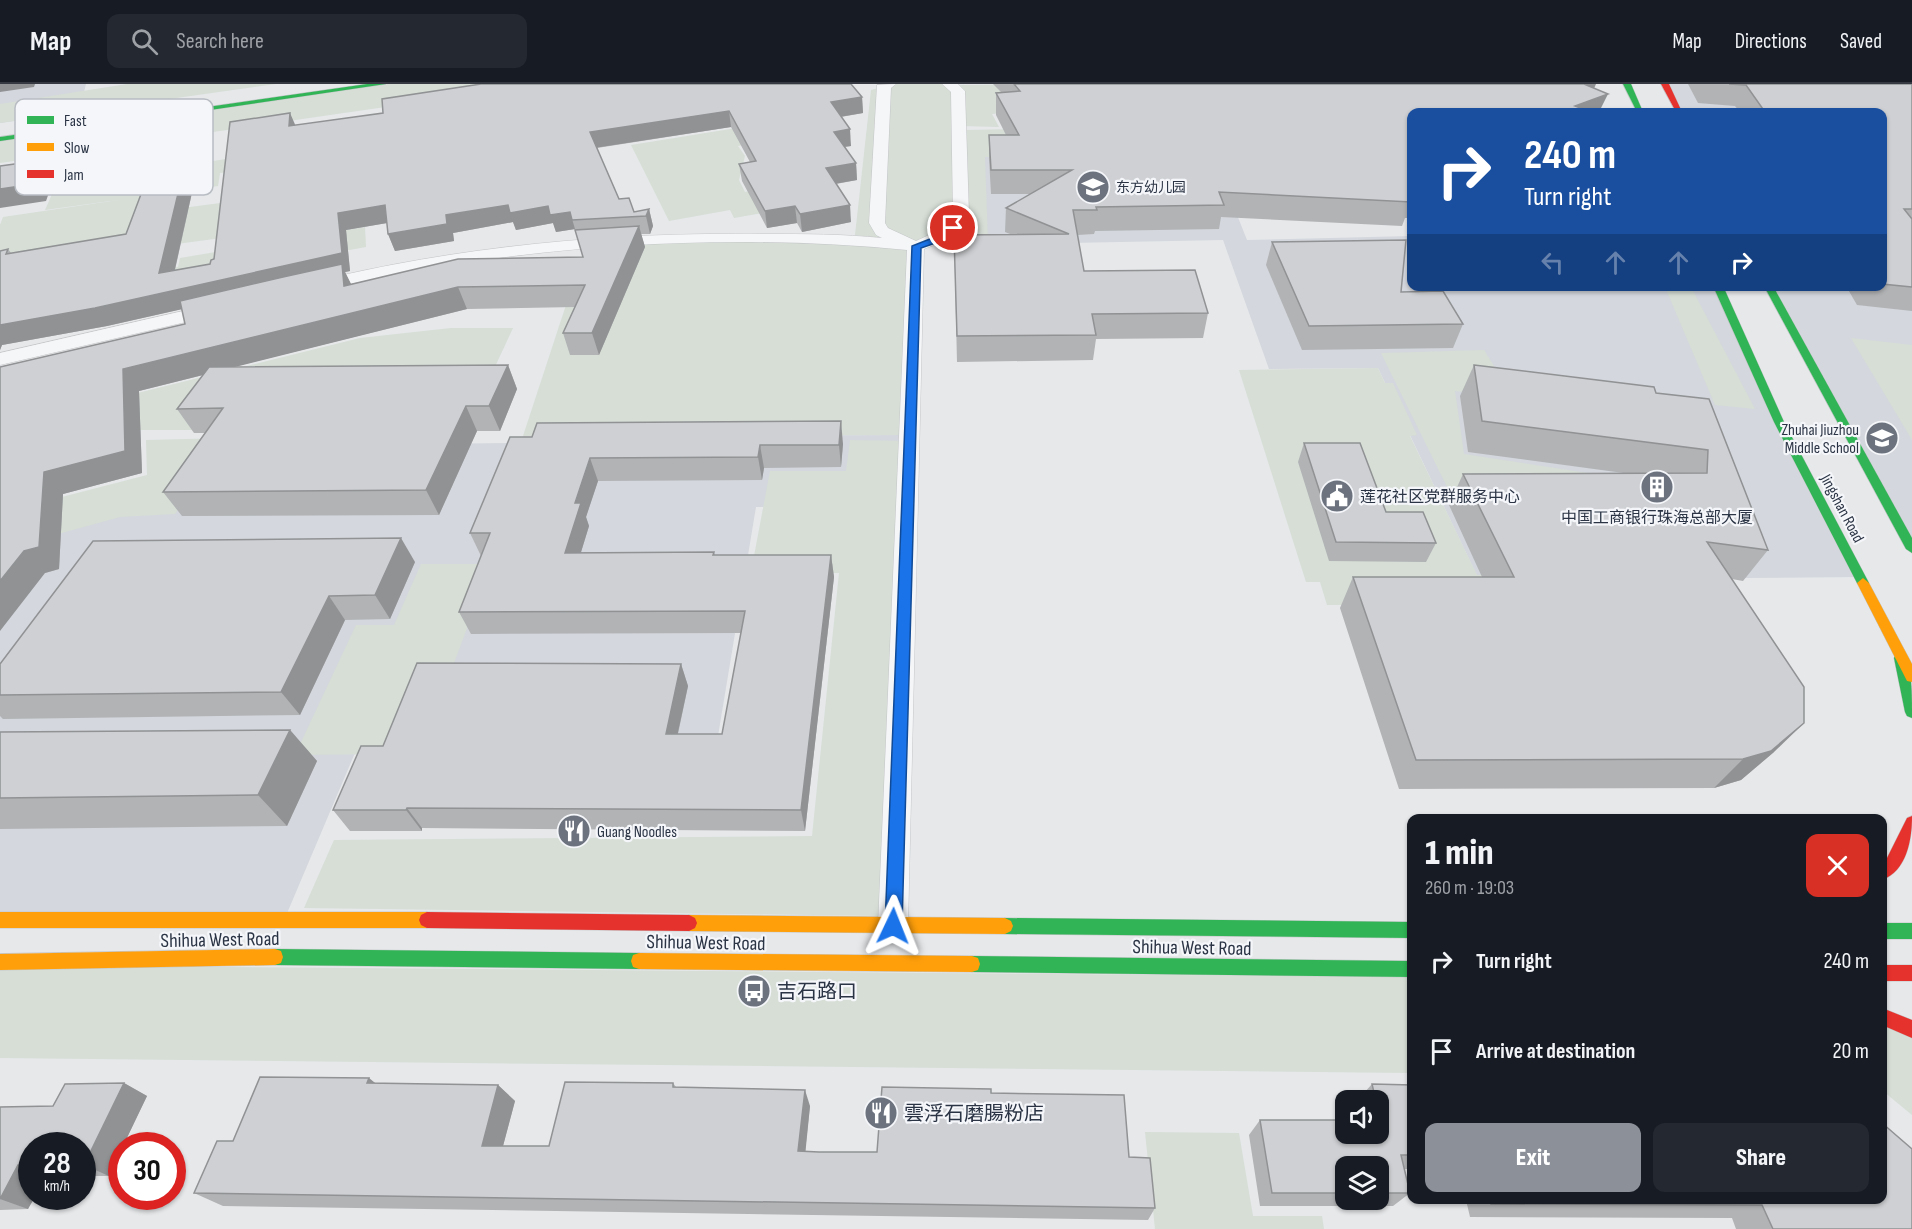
<!DOCTYPE html>
<meta charset="utf-8">
<style>
:root{--surface:#171b24;--page:#242831;--text:#f1f3f6;--muted:#9ea1a6;--line:#363941;--accent:#8c9099}
body{margin:0;font-family:"Sofia Sans Condensed","Noto Sans SC",sans-serif;background:var(--page);color:var(--text);height:100vh;display:flex;flex-direction:column;font-size:22px;white-space:nowrap}
*{box-sizing:border-box;margin:0}
p{font-size:20px;color:var(--muted)}
.icon{flex:none;width:33px;height:33px;fill:none;stroke:currentColor;stroke-width:2;stroke-linecap:round;stroke-linejoin:round}
.map{position:relative;flex:1;overflow:hidden}
.panel{position:absolute;left:1407px;top:730px;width:480px;height:390px;display:flex;flex-direction:column;background:var(--surface);border-radius:12px;box-shadow:0 2px 4px #0004}
.panel>*{flex:none}
.top-card{position:absolute;left:1407px;top:24px;width:480px;height:183px;border-radius:12px;box-shadow:0 2px 4px #0004;background:#1a4fa0;color:#fff;overflow:hidden}
.buttons{position:absolute;left:1335px;top:1006px;display:grid;gap:12px}
.buttons a{display:grid;place-items:center;width:54px;height:54px;border-radius:12px;background:var(--surface);box-shadow:0 2px 4px #0004;font-size:30px}
.speed{position:absolute;left:18px;top:1048px;display:flex;gap:12px;font-size:30px;font-weight:700;text-align:center}
.speed>*{display:grid;place-content:center;width:78px;height:78px;border-radius:50%;background:var(--surface);box-shadow:0 2px 4px #0004;line-height:1}
.speed small{font-size:15px;font-weight:400}
.speed .limit{border:9px solid #d22;background:#fff;color:#111}
.pin{position:absolute;display:grid;place-items:center;width:51px;height:51px;color:#fff;margin:-26px;border:3px solid #fff;border-radius:50%;box-shadow:0 2px 6px #0007}
.me{position:absolute;width:66px;margin:-33px;rotate:2deg;stroke-linejoin:round;filter:drop-shadow(0 0 4px #0008)}
.turn{display:flex;align-items:center;gap:21px;height:126px;padding:0 18px;font-size:27px}
.turn .icon{width:78px;height:78px;stroke-width:2.5}
.turn b{display:block;font-size:42px;line-height:51px}
.lanes{display:flex;align-items:center;height:57px;padding:0 18px;background:#0003;justify-content:center;gap:30px;direction:ltr}
.lanes .off{opacity:.35}
.round{display:grid;place-items:center;flex:none;width:63px;height:63px;border-radius:12px;background:var(--page)}
.overview{display:flex;align-items:center;justify-content:space-between;height:102px;padding:0 18px}
h1{font-size:36px;font-weight:800;line-height:45px}
.button{display:flex;gap:12px;margin-top:auto;padding:12px 18px}
.button a{flex:1;height:69px;border-radius:12px;background:var(--accent);color:#fff;font-size:24px;font-weight:800;line-height:69px;text-align:center}
.button a+a{background:var(--page);color:var(--text)}
ul{padding:0;list-style:none}
li{display:flex;align-items:center;gap:18px;height:90px;padding:0 18px}
li div{flex:1}
li b{display:block;font-size:22px}
li em{font-style:normal}
header{display:flex;align-items:center;gap:36px;box-sizing:border-box;height:84px;padding:0 30px;background:var(--surface);border-bottom:2px solid var(--line)}
header strong{font-size:28px}
nav{display:flex;gap:33px;margin-inline-start:auto;font-size:21px}
.search{width:420px;height:54px;background:var(--page);display:flex;align-items:center;gap:15px;box-sizing:border-box;padding:0 21px;border-radius:12px;color:var(--muted);font-size:22px}
.map>svg:first-child{display:block}
</style>
<header>
<strong>Map</strong>
<div class="search"><svg class="icon" aria-label="search" viewBox="0 0 24 24"><circle cx="10" cy="10" r="6"/><path d="M15 15l6 6"/></svg>Search here</div>
<nav><a>Map</a><a>Directions</a><a>Saved</a></nav>
</header>
<div class="map">
<svg width="1912" height="1145" viewBox="0 0 1912 1145">
<rect width="100%" height="100%" fill="#e6e8ea"/>
<g fill="#d4d7dd">
<path d="M0,0H86L79,28L0,39Z"/>
<path d="M1665,0H1823L1845,28H1679Z"/>
<path d="M1205,50L1247,156L1411,152L1412,202L1718,203L1860,493L1479,496L1378,284L1269,285L1223,156L962,161L959,51Z"/>
<path d="M1912,115V464L1769,203L1882,202Z"/>
<path d="M910,351L908,424L756,423L717,658L360,657L285,834L0,835V445L149,405L178,363L520,359L523,352Z"/>
</g>
<g fill="#d6ded6">
<path d="M127,0H276L0,39V20Z"/>
<path d="M384,0H544L0,79V55Z"/>
<path d="M895,0H944L954,8L956,157L916,158L855,151L871,6Z"/>
<path d="M1119,0L1027,27L992,30L999,43L962,42L955,1Z"/>
<path d="M749,42L760,58L738,62L745,72L739,96L745,108L770,103L785,125L734,134L730,126L669,137L631,61Z"/>
<path d="M1154,42L1037,73H985L988,158H967L966,46Z"/>
<path d="M252,71L299,77L220,89L218,102L148,112L144,129L228,118L221,154L0,184V141L3,133L125,115L45,126L53,108L166,90L168,84Z"/>
<path d="M365,143L366,163L294,176L293,179L143,189L178,183L180,174Z"/>
<path d="M706,155L916,162L910,351L523,352L586,160Z"/>
<path d="M1665,203H1691L1755,325L1715,321Z"/>
<path d="M451,244H513L486,302L192,346H141L0,382V343L360,254Z"/>
<path d="M1851,254L1912,261V356Z"/>
<path d="M1484,266L1515,315L1455,307L1464,370L1594,390L1454,417L1381,269Z"/>
<path d="M1378,284L1385,299H1393L1417,351L1410,352L1477,491L1678,490L1696,519L1327,521L1320,498H1306L1239,286Z"/>
<path d="M228,354L175,430L120,433L0,466V429L147,391L146,356Z"/>
<path d="M850,356L905,357L881,832L304,824L334,756L812,752L839,489L751,488L770,387H846Z"/>
<path d="M421,480H491L451,587L391,670L295,671L356,541H394Z"/>
<path d="M0,881L1411,893V989L0,974Z"/>
<path d="M1882,939L1912,952V1031L1883,1007Z"/>
<path d="M1145,1048L1239,1049L1253,1132H1322L1324,1145H1155Z"/>
</g>
<g fill="none" stroke-linecap="round" stroke-linejoin="round">
<defs>
<g id="street">
<path d="M896,0L891,4L885,139L888,144L916,157L940,146L953,131L951,8L942,0H958L965,7L969,131L952,154L924,165L908,842L904,852L893,856L882,852L878,842L907,166C711,147 507,162 315,208L306,203L309,199C458,162 611,148 764,150C804,150 843,150 882,154L876,151L869,139L877,1Z"/>
<path d="M218,219L227,225L225,229L0,281V269Z"/>
</g>
<g id="fast">
<path d="M367,0H386L0,57V53Z"/>
<path d="M1623,0H1631L1643,28H1637Z"/>
<path d="M1713,202H1723L1784,338L1869,499L1867,502L1863,504L1857,499L1774,338Z"/>
<path d="M1764,202H1773L1912,454V469L1906,465Z"/>
<path d="M1901,569L1906,570C1912,589 1912,613 1912,634L1907,632L1905,628L1894,574L1896,570Z"/>
<path d="M1005,834L1412,838V854L1005,850L999,847L997,842L999,837Z"/>
<rect x="1882" y="839" width="30" height="16"/>
<path d="M275,865L639,869L645,871L647,877L645,883L639,885L275,881L269,879L267,873L269,867Z"/>
<path d="M972,872L1412,877V893L972,888L966,886L964,880L966,874Z"/>
</g>
<g id="slow">
<path d="M1863,494L1869,499L1912,580V598L1907,597L1857,499Z"/>
<path d="M0,828H427L433,831L435,836L433,841L427,844H0Z"/>
<path d="M689,831L1005,834L1011,837L1013,842L1011,847L1005,850L689,847L683,844L681,839L683,834Z"/>
<path d="M275,865L281,867L283,873L281,879L275,881L0,886V870Z"/>
<path d="M639,869L972,872L978,874L980,880L978,886L972,888L639,885L633,883L631,877L633,871Z"/>
</g>
<g id="jam">
<path d="M1661,0H1669L1682,28H1676Z"/>
<path d="M1912,732C1912,755 1907,787 1882,796V778L1887,774L1907,734Z"/>
<path d="M427,828L689,831L695,834L697,839L695,844L689,847L427,844L421,841L419,836L421,831Z"/>
<rect x="1882" y="881" width="30" height="16"/>
<path d="M1882,924L1912,936V954L1882,941Z"/>
</g>
</defs>
<use href="#street" stroke="#c4c6c8" stroke-width="1"/>
<use href="#fast" stroke="#c4c6c8" stroke-width="1"/>
<use href="#slow" stroke="#c4c6c8" stroke-width="1"/>
<use href="#jam" stroke="#c4c6c8" stroke-width="1"/>
<use href="#street" fill="#f5f6f7" fill-rule="evenodd"/>
<use href="#fast" fill="#30b455" fill-rule="evenodd"/>
<use href="#slow" fill="#ff9f0a" fill-rule="evenodd"/>
<use href="#jam" fill="#e5322d" fill-rule="evenodd"/>
</g>
<g fill="#b1b3b5" fill-rule="evenodd">
<path d="M993,0H1596L1412,28V134H1405L1402,142L1221,133L1219,145L1095,147L1094,150L1077,151L1084,187L1208,229L1203,254L1096,255L1093,276L957,278L954,151L1010,150L1005,148L1006,124L1031,110H991L989,74V51H1006L996,31V9L1001,8Z"/>
<path d="M1688,0H1912V227L1857,221L1846,202H1882V28H1740L1735,22L1698,19Z"/>
<path d="M862,13L863,29L841,33L851,62L844,63L856,79L857,96L836,100L851,138L802,148L797,139L767,144L742,97L739,80L750,78L731,43L597,64L619,115L634,128L649,125L653,142L650,150H641L645,163L599,271H570L563,249L575,223L467,225L233,283L508,281L517,305L500,347H477L439,431L182,432L163,408L205,349H194L177,325L203,291L139,307L142,389L63,410L59,485L45,489L0,283L185,240L182,225L107,242L2,261L0,266V167L8,165L11,169L126,150L203,59L175,186L210,180L295,41ZM513,138L516,146L553,139L556,148L575,145L583,173L351,200L345,188L350,187L346,146L387,139L388,150L395,167L454,157L453,149Z"/>
<path d="M1272,158L1401,208L1463,240L1453,264L1302,266L1266,181Z"/>
<path d="M1474,281L1656,309L1709,315L1768,466L1743,497L1732,495L1774,668L1741,696L1714,704L1399,705L1340,524L1353,493H1482L1449,421L1463,390H1631L1468,368L1460,312Z"/>
<path d="M510,353L843,360L841,383L764,384L762,396L598,397L586,433L589,442L581,468H714L715,471H831L834,493L805,747L422,744V747H350L333,726L383,662L681,580L688,602L678,650H722L741,549L471,550L459,528L481,472L470,449Z"/>
<path d="M1304,359L1386,428L1436,459L1426,478L1329,477L1298,378Z"/>
<path d="M415,478L390,535L345,536L300,631L3,635L0,632V580Z"/>
<path d="M290,646L317,677L287,742L0,745V648Z"/>
<path d="M124,999L147,1012L123,1062H122V1066L109,1092H82V1062H32V1113L28,1125L0,1126V1023L53,1022Z"/>
<path d="M376,999L498,1001L515,1017L503,1062H549L673,999L676,1003L810,1022L805,1068H877L991,1009L1129,1073L1155,1124L1148,1136L223,1122L194,1109L233,1057Z"/>
<path d="M1372,1000L1412,1001V1085H1404L1410,1109L1393,1122H1260L1249,1051L1260,1036L1378,1050V1017H1357ZM1346,1083H1378V1116H1346Z"/>
<path d="M1466,1116H1882L1912,1145H1736L1732,1134L1470,1133Z"/>
</g>
<g fill="#909294">
<path d="M0,0H35L34,3L0,8Z"/>
<path d="M1582,0H1596L1589,16Z"/>
<path d="M1608,10L1599,28H1572L1575,22Z"/>
<path d="M862,13L863,29L833,34L831,18Z"/>
<path d="M729,27L731,43L594,64L590,48Z"/>
<path d="M290,29L297,45L289,42Z"/>
<path d="M194,43L203,59L170,207L159,189Z"/>
<path d="M850,45L851,62L836,64L834,48Z"/>
<path d="M155,73V91L146,74Z"/>
<path d="M44,76L55,92L46,117L0,124V105Z"/>
<path d="M856,79L857,96L828,101L826,84Z"/>
<path d="M385,121L393,138L346,146L350,187L345,188L352,202H344L342,189L107,242L2,261L0,266V241L342,169L338,129Z"/>
<path d="M508,121L548,122L570,128L575,145L556,148L553,139L516,146L513,138L453,149L454,157L395,167L388,150L446,131Z"/>
<path d="M850,121L851,138L802,148L800,130Z"/>
<path d="M795,122L797,139L767,144L765,127Z"/>
<path d="M649,125L653,142L650,150L646,132Z"/>
<path d="M639,142L645,163L599,271L592,249Z"/>
<path d="M458,203L467,225L139,307L142,389L63,410L59,485L45,489L0,547V497L24,467L44,388L123,285Z"/>
<path d="M508,281L517,305L500,347L489,322Z"/>
<path d="M466,322L477,347L439,431L426,406Z"/>
<path d="M841,337L843,360L841,383L839,361Z"/>
<path d="M760,361L764,384L762,396L758,373Z"/>
<path d="M590,374L598,397L586,433L589,442L574,491L565,469L575,419Z"/>
<path d="M401,454L415,478L390,535L375,511Z"/>
<path d="M831,471L834,493L805,747L801,726Z"/>
<path d="M329,512L345,536L300,631L281,608Z"/>
<path d="M681,580L688,602L673,671L666,650Z"/>
<path d="M1804,639L1774,668L1741,696L1714,704L1743,675Z"/>
<path d="M290,646L317,677L287,742L258,711Z"/>
<path d="M407,724L422,744V747L406,726Z"/>
<path d="M369,994L390,1011L367,999Z"/>
<path d="M124,999L147,1012L123,1062H122V1066L109,1092L84,1081Z"/>
<path d="M498,1001L515,1017L499,1077L482,1062Z"/>
<path d="M805,1006L810,1022L804,1082L798,1067Z"/>
<path d="M18,1081L32,1087V1113H35L28,1125L0,1115Z"/>
</g>
<g fill="#ced0d3" stroke="#909294" stroke-width="1.5">
<path d="M481,0H851L862,13L831,18L850,45L834,48L856,79L826,84L850,121L800,130L795,122L765,127L739,80L756,77L729,27L590,48L619,115L629,114L634,128L649,125L646,132L572,136L570,128L550,131L548,122L510,129L508,121L446,131L447,140L388,150L385,121L338,129L342,169L95,224L0,241V167L8,165L6,170L126,150L155,73L146,74L151,49L194,43L159,189L210,180L211,176L214,175L230,38L290,29L289,42L383,29L382,15Z"/>
<path d="M1014,0H1584L1608,10L1575,22L1591,28H1412L1411,118L1219,108L1224,121L1096,123L1097,126H1073L1084,187L1195,186L1208,229L1092,230L1096,251L957,252L954,151L1069,150L1006,124L1072,86H991L989,51H1019L996,9L1020,7Z"/>
<path d="M1729,0H1912V125H1904L1912,135V203L1882,200V28H1765L1746,1Z"/>
<path d="M44,76L34,100L0,105V82Z"/>
<path d="M639,142L592,249H563L585,201L458,203L123,285L125,367L44,388L39,463L24,467L0,497V283L185,240L180,217L283,193L342,180L344,202L458,175L583,173L575,146Z"/>
<path d="M1406,156L1401,208L1443,207L1463,240L1309,242L1272,158Z"/>
<path d="M508,281L489,322H466L426,406L163,408L223,324L177,325L209,283Z"/>
<path d="M1474,281L1654,303L1656,309L1709,315L1768,466L1707,458L1804,603V639L1771,667L1743,675L1416,676L1353,493H1514L1463,390L1707,389L1708,366L1482,337Z"/>
<path d="M841,337L839,361H760L758,373L590,374L575,419H581L565,469L714,468L713,471H831L801,726L407,724L406,726H333L361,662H383L417,579L681,580L666,650H722L745,527L459,528L490,449H470L510,353H532L537,339Z"/>
<path d="M1304,359H1360L1386,428H1423L1436,459L1336,458Z"/>
<path d="M401,454L375,511L329,512L281,608L0,611V580L93,457Z"/>
<path d="M290,646L258,711L0,714V648Z"/>
<path d="M260,993L369,994L367,999L498,1001L482,1062H549L565,998L673,999V1003L805,1006L798,1067L819,1068H877L882,1003L991,1005V1009L1124,1011L1129,1073L1150,1074L1155,1124L194,1109L217,1057H233Z"/>
<path d="M124,999L84,1081H82V1062H32V1081H18L0,1115V1023L53,1022L65,1000Z"/>
<path d="M1372,1000L1412,1001V1071H1401L1410,1109H1378V1083H1346V1109H1272L1260,1036H1346V1050H1378V1037H1381L1378,1026V1017H1376Z"/>
<path d="M1882,1039L1912,1065V1145H1773L1762,1121L1491,1120L1490,1116H1882Z"/>
</g>
<path fill="#1a73e8" stroke="#114b97" stroke-width="1.5" d="M953,141L956,142V146L941,157L921,164L902,842L899,848L893,850L888,848L885,842L912,162L935,153Z"/>
<defs>
<symbol id="school-disc" viewBox="-11 -11 22 22"><circle r="9.5" fill="#6c737f" stroke="#f4f6f9"/><path d="M0-5L7-2L0 1L-7-2ZM-4 1L0 2.5L4 1V4Q0 6-4 4Z" fill="#fff"/></symbol>
<symbol id="building-disc" viewBox="-11 -11 22 22"><circle r="9.5" fill="#6c737f" stroke="#f4f6f9"/><path d="M-4-6H4V6H1V3H-1V6H-4ZM-2.5-4.3h1.7v1.8h-1.7ZM.8-4.3h1.7v1.8H.8ZM-2.5-1h1.7V.8h-1.7ZM.8-1h1.7V.8H.8Z" fill="#fff"/></symbol>
<symbol id="civic-disc" viewBox="-11 -11 22 22"><circle r="9.5" fill="#6c737f" stroke="#f4f6f9"/><path d="M-.6-6.5H3V-4.5H.6V-3L4-1V1h2V6H-6V1h2V-1L-.6-3ZM-1.2 2.5V6h2.4V2.5Z" fill="#fff"/></symbol>
<symbol id="restaurant-disc" viewBox="-11 -11 22 22"><circle r="9.5" fill="#6c737f" stroke="#f4f6f9"/><path d="M-5-6h1v4h1v-4h1v4h1v-4h1v5L-1.5 .5V6h-2V.5L-5-1ZM5-6V6H3V1.5H1.5Q1.5-4 5-6Z" fill="#fff"/></symbol>
<symbol id="bus-disc" viewBox="-11 -11 22 22"><circle r="9.5" fill="#6c737f" stroke="#f4f6f9"/><path d="M-5-6H5V4H4V6H2V4H-2V6H-4V4H-5ZM-3.5-4V0h7V-4ZM-3.5 1.2v1.5H-2V1.2ZM2 1.2v1.5H3.5V1.2Z" fill="#fff"/></symbol>
</defs>
<g fill-rule="evenodd">
<use href="#school-disc" x="1074" y="84" width="38" height="38"/>
<use href="#school-disc" x="1863" y="335" width="38" height="38"/>
<use href="#building-disc" x="1638" y="384" width="38" height="38"/>
<use href="#civic-disc" x="1318" y="393" width="38" height="38"/>
<use href="#restaurant-disc" x="555" y="728" width="38" height="38"/>
<use href="#bus-disc" x="735" y="888" width="38" height="38"/>
<use href="#restaurant-disc" x="862" y="1010" width="38" height="38"/>
</g>
<g text-anchor="middle" stroke-width="4.5" stroke-linejoin="round" paint-order="stroke">
<g font-size="14" fill="#2b3445" stroke="#f4f6f9" text-anchor="start">
<text x="1116" y="108">东方幼儿园</text>
</g>
<g font-size="16" fill="#2b3445" stroke="#f4f6f9" text-anchor="start">
<text x="1859" y="351" text-anchor="end">Zhuhai Jiuzhou<tspan x="1859" dy="18">Middle School</tspan></text>
<text x="1360" y="418">莲花社区党群服务中心</text>
<text x="1657" y="439" text-anchor="middle">中国工商银行珠海总部大厦</text>
<text x="597" y="753">Guang Noodles</text>
</g>
<g font-size="16" fill="#2b3445" stroke="#f4f6f9">
<text transform="translate(1843 424) rotate(62)" y="6">Jingshan Road</text>
</g>
<g font-size="20" fill="#2b3445" stroke="#f4f6f9">
<text transform="translate(220 855) rotate(-1)" y="7">Shihua West Road</text>
<text transform="translate(706 858) rotate(1)" y="7">Shihua West Road</text>
<text transform="translate(1192 863) rotate(1)" y="7">Shihua West Road</text>
</g>
<g font-size="20" fill="#2b3445" stroke="#f4f6f9" text-anchor="start">
<text x="777" y="914">吉石路口</text>
<text x="904" y="1036">雲浮石磨腸粉店</text>
</g>
</g>
<rect x="15" y="15" width="198" height="96" rx="9" fill="#f4f6f9" stroke="#b8bcc3" stroke-width="1.5"/>
<rect x="27" y="32" width="27" height="8" fill="#30b455"/>
<rect x="27" y="59" width="27" height="8" fill="#ff9f0a"/>
<rect x="27" y="86" width="27" height="8" fill="#e5322d"/>
<g font-size="16" fill="#2b3445">
<text x="64" y="42">Fast</text>
<text x="64" y="69">Slow</text>
<text x="64" y="96">Jam</text>
</g>
</svg>
<div class="buttons">
<a><svg class="icon" aria-label="sound" viewBox="0 0 24 24"><path d="M4 9h4l5-4v14l-5-4H4zM17 9q2 3 0 6"/></svg></a>
<a><svg class="icon" aria-label="layers" viewBox="0 0 24 24"><path d="M12 4l9 5-9 5-9-5zM3 14l9 5 9-5"/></svg></a>
</div>
<div class="speed"><div>28<small>km/h</small></div><div class="limit">30</div></div>
<div class="pin" style="left:953px;top:144px;background:#d93025"><svg class="icon" aria-label="arrive" viewBox="0 0 24 24"><path d="M6 21V4h12l-3 4 3 4H6"/></svg></div>
<svg class="me" style="left:893px;top:842px" viewBox="-20 -20 40 40"><path d="M0-17L14 15 0 8-14 15z" fill="#1a73e8" stroke="#fff" stroke-width="4"/></svg>
<div class="top-card">
<div class="turn"><svg class="icon" aria-label="right" viewBox="0 0 24 24"><path d="M7 20v-9h11M14 6l5 5-5 5"/></svg><div><b>240 m</b>Turn right</div></div>
<div class="lanes"><svg class="icon off" aria-label="left" viewBox="0 0 24 24"><path d="M17 20v-9H6M10 6l-5 5 5 5"/></svg><svg class="icon off" aria-label="ahead" viewBox="0 0 24 24"><path d="M12 20V5M6 11l6-6 6 6"/></svg><svg class="icon off" aria-label="ahead" viewBox="0 0 24 24"><path d="M12 20V5M6 11l6-6 6 6"/></svg><svg class="icon" aria-label="right" viewBox="0 0 24 24"><path d="M7 20v-9h11M14 6l5 5-5 5"/></svg></div>
</div>
<section class="panel">
<div class="overview"><div><h1>1 min</h1><p>260 m · 19:03</p></div><a class="round" style="background:#d93025;color:#fff"><svg class="icon" aria-label="close" viewBox="0 0 24 24"><path d="M6 6l12 12M18 6L6 18"/></svg></a></div>
<ul>
<li><svg class="icon" aria-label="right" viewBox="0 0 24 24"><path d="M7 20v-9h11M14 6l5 5-5 5"/></svg><div><b>Turn right</b></div><em>240 m</em></li>
<li><svg class="icon" aria-label="arrive" viewBox="0 0 24 24"><path d="M6 21V4h12l-3 4 3 4H6"/></svg><div><b>Arrive at destination</b></div><em>20 m</em></li>
</ul>
<div class="button"><a>Exit</a><a>Share</a></div>
</section>
</div>
